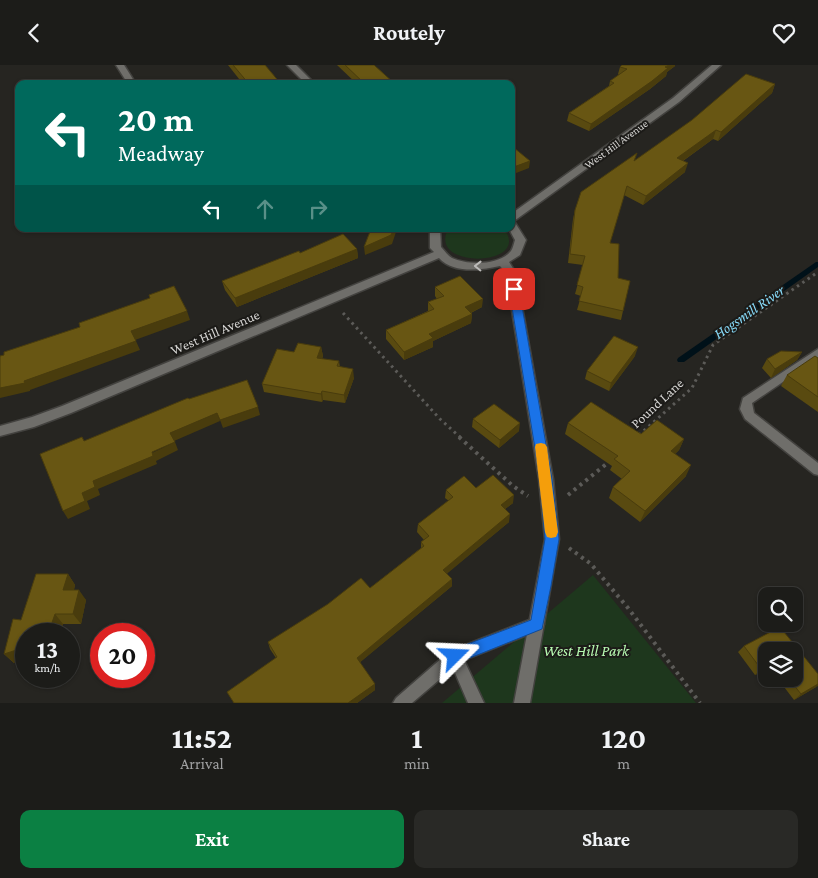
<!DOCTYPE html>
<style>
:root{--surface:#1c1c19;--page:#292926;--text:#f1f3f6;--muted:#a0a1a2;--line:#3a3a38;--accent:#0b8043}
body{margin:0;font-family:"Crimson Pro",serif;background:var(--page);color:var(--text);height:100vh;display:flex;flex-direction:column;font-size:19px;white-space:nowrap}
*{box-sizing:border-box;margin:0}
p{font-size:16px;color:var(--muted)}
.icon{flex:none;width:28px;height:28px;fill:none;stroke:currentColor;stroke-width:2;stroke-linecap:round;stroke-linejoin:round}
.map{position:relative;height:638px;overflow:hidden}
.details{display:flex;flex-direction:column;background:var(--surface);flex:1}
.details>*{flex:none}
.top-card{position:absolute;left:15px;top:15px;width:500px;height:152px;border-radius:10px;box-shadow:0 1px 4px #0004,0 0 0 1px var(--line);background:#00695c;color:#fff;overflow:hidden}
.controls{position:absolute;left:758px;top:522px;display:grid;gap:10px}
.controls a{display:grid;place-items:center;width:45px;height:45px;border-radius:10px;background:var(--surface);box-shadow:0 1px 4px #0004,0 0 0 1px var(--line);font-size:25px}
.speed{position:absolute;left:15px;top:558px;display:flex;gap:10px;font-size:25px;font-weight:700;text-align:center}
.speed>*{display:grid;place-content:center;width:65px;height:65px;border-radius:50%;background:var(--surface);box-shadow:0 1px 4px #0004,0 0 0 1px var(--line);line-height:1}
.speed small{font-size:12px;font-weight:400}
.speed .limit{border:8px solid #d22;background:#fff;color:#111}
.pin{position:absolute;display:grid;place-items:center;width:42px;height:42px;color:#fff;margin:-21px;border-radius:10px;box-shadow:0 2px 8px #0006}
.me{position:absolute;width:55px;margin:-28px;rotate:69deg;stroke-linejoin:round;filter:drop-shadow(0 0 4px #0008)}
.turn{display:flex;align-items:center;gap:18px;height:105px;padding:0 20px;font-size:22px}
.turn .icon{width:65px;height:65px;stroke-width:2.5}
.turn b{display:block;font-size:35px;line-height:42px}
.lanes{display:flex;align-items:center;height:48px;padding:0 20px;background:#0003;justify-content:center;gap:25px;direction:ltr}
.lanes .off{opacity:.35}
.eta{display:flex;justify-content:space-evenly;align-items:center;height:85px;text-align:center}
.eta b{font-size:30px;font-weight:700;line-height:35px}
.cta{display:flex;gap:10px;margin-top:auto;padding:10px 20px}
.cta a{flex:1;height:58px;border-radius:10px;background:var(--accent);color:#fff;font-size:20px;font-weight:700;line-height:58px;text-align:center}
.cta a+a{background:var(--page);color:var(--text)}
header{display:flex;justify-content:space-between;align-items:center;height:65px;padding:0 20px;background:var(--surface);font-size:22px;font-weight:700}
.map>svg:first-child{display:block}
</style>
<header><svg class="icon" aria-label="back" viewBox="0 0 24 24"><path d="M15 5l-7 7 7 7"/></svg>Routely<svg class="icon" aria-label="heart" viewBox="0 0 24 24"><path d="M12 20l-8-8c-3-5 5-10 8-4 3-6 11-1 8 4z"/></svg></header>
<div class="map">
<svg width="818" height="638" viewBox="0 0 818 638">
<rect width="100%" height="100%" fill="#262521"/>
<g fill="#1e371d">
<path d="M448,164H504C533,202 427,205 448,164Z"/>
<path d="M593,510L696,638H442Z"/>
</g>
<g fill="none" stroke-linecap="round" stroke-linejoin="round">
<path fill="#001119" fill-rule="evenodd" d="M816,197H818V202L684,297H678L677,295L678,293Z"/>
<defs>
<g id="service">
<path d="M116,0H124L136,19H128Z"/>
<path d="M818,284V293L752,338L754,348L818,398V410L814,409L745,354L740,344L743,333Z"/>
<path d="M537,552L542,554L544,559L542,564L464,595L484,638H468L453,603L412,638H393L396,633L450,586Z"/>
</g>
<g id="minor">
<path d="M287,0H296L315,19H306Z"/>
<path d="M712,0H721L679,37L514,156L526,175L520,190L509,197L516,208L553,414L559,474L530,638H514L545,474L539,414L506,208L500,201C482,205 453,209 439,193L71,348L34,362L0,371V361L32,352L62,341L434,187L430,183V164H440L441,182C444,185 447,190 452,193C467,200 499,201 511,186C513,183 514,178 515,175L509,164H511V149L673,33Z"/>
</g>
</defs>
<use href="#service" stroke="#43423f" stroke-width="3"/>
<use href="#minor" stroke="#43423f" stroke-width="3"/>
<g stroke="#5c5b58" stroke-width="3" stroke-dasharray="2.5 4" stroke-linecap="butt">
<path d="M343,248L440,354L461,373"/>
<path d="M639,370L692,323L713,280L818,207"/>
</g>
<g stroke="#5c5b58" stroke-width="4" stroke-dasharray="3 4.5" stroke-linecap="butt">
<path d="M459,372L513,421L528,431"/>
<path d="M568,430L610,396"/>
<path d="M569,483L591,499L628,543L700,638"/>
</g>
<use href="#service" fill="#6f6e6a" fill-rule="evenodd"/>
<use href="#minor" fill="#6f6e6a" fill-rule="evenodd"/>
</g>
<g fill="#594a10">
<path d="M228,0H265L281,19H243Z"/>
<path d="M337,0H374L395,19H357Z"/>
<path d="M622,0H675V1L667,7L666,11L650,24L589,66L567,56L569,48L609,21L610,16L619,10L618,9L620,2Z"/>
<path d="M775,19L772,28L718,76L713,74L683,96L685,107L643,140L624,130L610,178L623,246L621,255L577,245L581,231L575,229L583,200L568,198L573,154L575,145L635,95Z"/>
<path d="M357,184L358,193L237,242L225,225L222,216L300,188Z"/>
<path d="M435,222L482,242L471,248L472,249L471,258L433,276V282L404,295L386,274V265L428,246V237L437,234L435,231Z"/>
<path d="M321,282L323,291L322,294L339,296L340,302L354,313L345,338L323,335L322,337L264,327L262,319L294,287Z"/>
<path d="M802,287L797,295L771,313L762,303L767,294Z"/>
<path d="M635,291L609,326L585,314L587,306Z"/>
<path d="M818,293V347L781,321L787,310Z"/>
<path d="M473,354L519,366L499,383L472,362Z"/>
<path d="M568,358L641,369L684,374L679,385L675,389L686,411L640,457L609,433L613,422L622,414L610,405L612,401L565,369Z"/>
<path d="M476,423L513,438L505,444L509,457L447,508L452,521L360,597L375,625L357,638H234L227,627L276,593L270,584L268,577L370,523L421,483V477L424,475L417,467L418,459L449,436L445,433L446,425Z"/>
<path d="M68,509L75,520L74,525L86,535L81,559H63L60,569H26L14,598L4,589L21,555Z"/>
<path d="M780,562L816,622L794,635L778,614H794L766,586V605L755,610L738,587L744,581Z"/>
</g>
<g fill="#493c0d">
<path d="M669,0H675V1L667,7L666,11L650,24L589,66L591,59Z"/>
<path d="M775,19L772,28L718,76L721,67Z"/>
<path d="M716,65L713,74L674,102L677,93Z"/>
<path d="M530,96L529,103L511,110V103Z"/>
<path d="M688,98L685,107L643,140L646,131Z"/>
<path d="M394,164H397L392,179L365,190L364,182Z"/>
<path d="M357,184L358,193L237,242L235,233Z"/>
<path d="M483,234L482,242L464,251L465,242Z"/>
<path d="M187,246L190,255L135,275L131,266Z"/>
<path d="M472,249L471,258L433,276V282L404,295V287L429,269Z"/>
<path d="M136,276L140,285L30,325V326L0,333V323L24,316Z"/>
<path d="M321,282L323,291L318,302L317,293Z"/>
<path d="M638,282L635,291L609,326L611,318Z"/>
<path d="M802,287L797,295L771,313L775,304Z"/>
<path d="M353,304L354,313L345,338L344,330Z"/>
<path d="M322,326L323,335L322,337L321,329Z"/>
<path d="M258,342L260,350L223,363L220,355Z"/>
<path d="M217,348L220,356L174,376L170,368Z"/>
<path d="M520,358L519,366L499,383L500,375Z"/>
<path d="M684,374L679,385L666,397L671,386Z"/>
<path d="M175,377L178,385L156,396L157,399L98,424L100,430L87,436L90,444L68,454L63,446L93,416Z"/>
<path d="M691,400L686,411L640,457L645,446Z"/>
<path d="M514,430L513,438L500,448L501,440Z"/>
<path d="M510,449L509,457L443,512V505Z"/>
<path d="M68,509L75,520L71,535L63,525Z"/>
<path d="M452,514V521L358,599L357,593Z"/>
<path d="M79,525L86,535L81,559L73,549Z"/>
<path d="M55,549L63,559L60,569H48Z"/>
<path d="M26,582V594L14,598L4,589Z"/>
<path d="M766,601V605L755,610L761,604Z"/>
<path d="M375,619V625L357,638H348Z"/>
<path d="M818,619V621L816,622L794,635L801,629Z"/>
</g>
<g fill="#685613" stroke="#493c0d">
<path d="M233,0H265L281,19H249Z"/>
<path d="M345,0H374L395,19H365Z"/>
<path d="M622,0H669L665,2L668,3L652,16L591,59L569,48L614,18L610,16L627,4L620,2Z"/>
<path d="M746,9L775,19L721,67L716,65L677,93L688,98L646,131L627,121L610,178L619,179L618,213L630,216L623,246L579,236L583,222L577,220L585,191L570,189L575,145L581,127L637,88L634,96L692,55Z"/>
<path d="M511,82H513L530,96L511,103Z"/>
<path d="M371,164H394L391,170L364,182Z"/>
<path d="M343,169L357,184L235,233L222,216L299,186L300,188Z"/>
<path d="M460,211L483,234L465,242L472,249L429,269L433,273L404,287L386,265L434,244L428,237L444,231L435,222Z"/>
<path d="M174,221L187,246L131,266L136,276L24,316L25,318L0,323V291L4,290V287L80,262L79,258L150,233L149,230Z"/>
<path d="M614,271L638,282L611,318L587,306Z"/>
<path d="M298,278L321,282L317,293L339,296L337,301L353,304L344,330L322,326L321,329L262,319L277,284L294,287Z"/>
<path d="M781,286L802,287L775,304L767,294Z"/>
<path d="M815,291L818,293V332L787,310Z"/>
<path d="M247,315L258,342L220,355L217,348L170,368L175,377L152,387L153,391L93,416L95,422L82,428L85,436L63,446L40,389L82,372L84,376L188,333L189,334Z"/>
<path d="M591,337L641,369L657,355L684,374L671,386L691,400L645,446L613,422L630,406L614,394L618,391L568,358Z"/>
<path d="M494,339L520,358L500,375L473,354Z"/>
<path d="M493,410L514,430L501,440L510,449L443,505L452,514L357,593L375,619L348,638H234L227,627L277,592L268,577L328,539L361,513L370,523L424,481L421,477L429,471L418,459L453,432L446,425L464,411L476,423Z"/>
<path d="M36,509H68L63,525H79L73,549H55L48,569H26V582L4,589L13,554L21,555Z"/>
<path d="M780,562L818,609V619L801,629L789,614H794V586H766V601L761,604L744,581Z"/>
</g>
<defs><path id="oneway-chevron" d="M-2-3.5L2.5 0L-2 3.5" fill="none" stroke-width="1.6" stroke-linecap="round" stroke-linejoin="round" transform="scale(1.25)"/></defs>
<use stroke="#bcbbb9" href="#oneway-chevron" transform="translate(478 201) rotate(-179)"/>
<path fill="#1a73e8" stroke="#114b97" d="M514,220L519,224L552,414L559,474L551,521L542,564L455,599L449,596L447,591L449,586L531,555L545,474L540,414L509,224Z"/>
<path fill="#f59e0b" d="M541,378L545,379L547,382L558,467L556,472L551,473L547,472L545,467L535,382L536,379Z"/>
<g text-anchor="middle" stroke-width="4" stroke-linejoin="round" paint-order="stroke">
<g font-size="11" fill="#d6d5d3" stroke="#1c1b18">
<text transform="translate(616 79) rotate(-36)" y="4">West Hill Avenue</text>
</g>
<g font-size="14" fill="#d6d5d3" stroke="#1c1b18">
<text transform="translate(215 267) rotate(-23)" y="5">West Hill Avenue</text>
<text transform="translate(657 338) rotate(-43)" y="5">Pound Lane</text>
</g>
<g font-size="15" font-style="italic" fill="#88dcfb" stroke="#1c1b18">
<text transform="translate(749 247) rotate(-35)" y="5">Hogsmill River</text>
</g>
<g font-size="16" font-style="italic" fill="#b6f8b0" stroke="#1c1b18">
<text x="586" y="591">West Hill Park</text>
</g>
</g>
</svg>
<div class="controls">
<a><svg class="icon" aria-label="search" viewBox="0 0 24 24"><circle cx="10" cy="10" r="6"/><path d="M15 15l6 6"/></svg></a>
<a><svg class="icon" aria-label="layers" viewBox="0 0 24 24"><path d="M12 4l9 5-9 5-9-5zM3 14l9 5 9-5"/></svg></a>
</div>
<div class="speed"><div>13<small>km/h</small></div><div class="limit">20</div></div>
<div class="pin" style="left:514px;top:224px;background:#d93025"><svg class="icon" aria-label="arrive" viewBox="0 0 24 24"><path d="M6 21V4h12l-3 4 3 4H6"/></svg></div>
<svg class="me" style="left:455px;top:591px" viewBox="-20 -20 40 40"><path d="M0-17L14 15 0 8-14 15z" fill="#1a73e8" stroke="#fff" stroke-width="4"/></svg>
<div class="top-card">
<div class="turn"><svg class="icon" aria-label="left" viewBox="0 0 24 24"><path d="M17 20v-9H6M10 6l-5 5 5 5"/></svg><div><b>20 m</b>Meadway</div></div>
<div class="lanes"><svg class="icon" aria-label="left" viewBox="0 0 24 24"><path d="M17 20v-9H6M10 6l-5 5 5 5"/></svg><svg class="icon off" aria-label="ahead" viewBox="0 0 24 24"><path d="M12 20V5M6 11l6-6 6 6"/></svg><svg class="icon off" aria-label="right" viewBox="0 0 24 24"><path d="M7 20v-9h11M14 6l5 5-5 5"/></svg></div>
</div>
</div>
<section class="details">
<div class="eta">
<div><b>11:52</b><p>Arrival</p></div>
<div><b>1</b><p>min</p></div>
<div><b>120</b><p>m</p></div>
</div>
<div class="cta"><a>Exit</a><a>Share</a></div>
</section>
